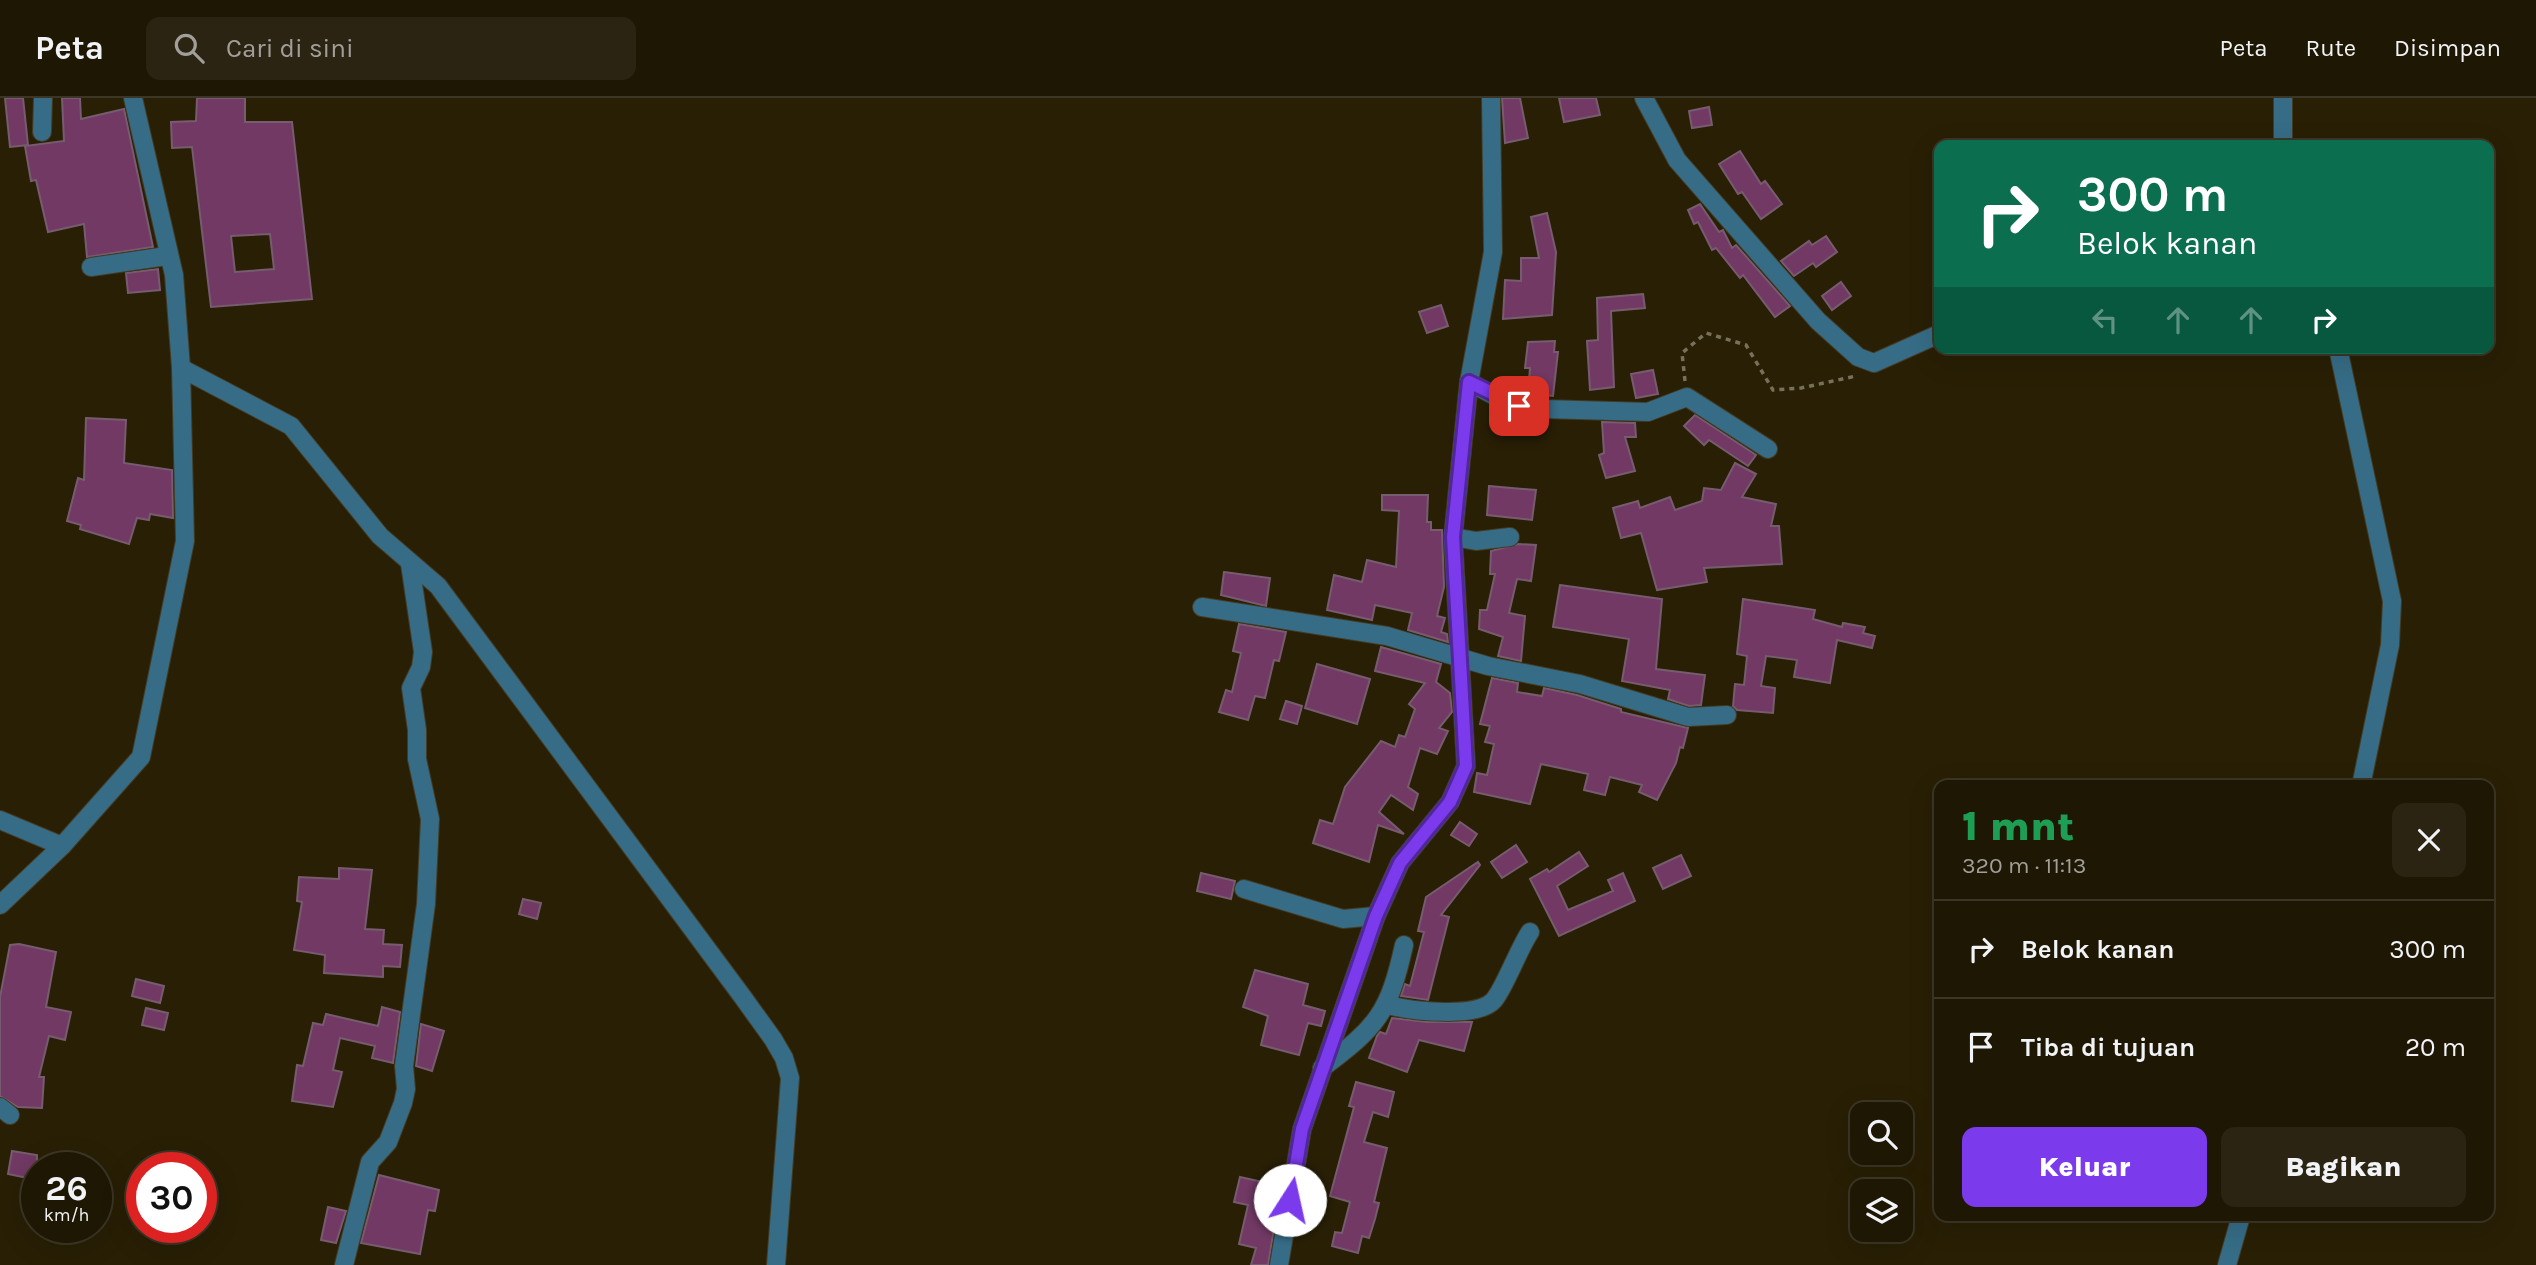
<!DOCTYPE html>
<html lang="id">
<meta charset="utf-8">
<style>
:root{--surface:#1e1704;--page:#2b2413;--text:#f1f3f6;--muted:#a19f9a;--line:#3c3626;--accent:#7c3aed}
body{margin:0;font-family:Karla,sans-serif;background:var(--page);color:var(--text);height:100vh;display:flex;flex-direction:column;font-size:26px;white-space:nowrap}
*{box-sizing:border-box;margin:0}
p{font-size:23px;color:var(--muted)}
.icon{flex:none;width:38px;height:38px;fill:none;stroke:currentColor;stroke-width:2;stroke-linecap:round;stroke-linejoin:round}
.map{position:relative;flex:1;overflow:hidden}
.details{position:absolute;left:1934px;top:682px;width:560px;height:441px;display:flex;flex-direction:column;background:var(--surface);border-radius:14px;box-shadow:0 7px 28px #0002,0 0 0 2px var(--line)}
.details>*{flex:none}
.banner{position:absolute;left:1934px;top:42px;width:560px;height:214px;border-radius:14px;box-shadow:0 7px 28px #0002,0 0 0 2px var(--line);background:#0b6e4f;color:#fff;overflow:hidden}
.tools{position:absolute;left:1850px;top:1004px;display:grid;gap:14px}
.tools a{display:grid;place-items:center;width:63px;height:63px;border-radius:14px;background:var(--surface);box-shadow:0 7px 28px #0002,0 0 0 2px var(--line);font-size:35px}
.speed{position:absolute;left:21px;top:1054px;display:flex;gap:14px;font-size:35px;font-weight:700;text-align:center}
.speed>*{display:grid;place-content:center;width:91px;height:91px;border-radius:50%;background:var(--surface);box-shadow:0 7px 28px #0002,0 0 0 2px var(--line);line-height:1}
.speed small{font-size:18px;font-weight:400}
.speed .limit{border:10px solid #d22;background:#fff;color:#111}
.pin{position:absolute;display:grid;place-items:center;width:60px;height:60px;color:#fff;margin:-30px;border-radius:14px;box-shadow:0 4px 10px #0006}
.me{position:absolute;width:77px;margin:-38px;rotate:10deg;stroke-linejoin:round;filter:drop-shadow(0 0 5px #0008)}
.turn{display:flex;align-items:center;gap:24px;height:147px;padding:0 28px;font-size:32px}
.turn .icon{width:91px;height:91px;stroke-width:2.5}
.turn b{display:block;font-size:49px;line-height:60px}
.lanes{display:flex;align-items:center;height:66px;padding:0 28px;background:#0003;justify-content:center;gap:35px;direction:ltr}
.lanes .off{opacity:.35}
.round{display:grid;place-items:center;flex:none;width:74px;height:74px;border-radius:14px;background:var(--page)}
.summary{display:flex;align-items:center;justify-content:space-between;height:119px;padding:0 28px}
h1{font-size:42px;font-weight:800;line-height:52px;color:#1e9e55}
.action{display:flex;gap:14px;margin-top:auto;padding:14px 28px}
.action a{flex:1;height:80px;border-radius:14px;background:var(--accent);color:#fff;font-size:28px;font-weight:800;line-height:80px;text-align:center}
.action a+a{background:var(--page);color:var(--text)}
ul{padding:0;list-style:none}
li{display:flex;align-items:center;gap:21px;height:98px;padding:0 28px;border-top:2px solid var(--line)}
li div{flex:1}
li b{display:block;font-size:26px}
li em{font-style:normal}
header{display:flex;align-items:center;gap:42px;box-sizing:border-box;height:98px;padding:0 35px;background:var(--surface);border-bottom:2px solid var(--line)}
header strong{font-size:33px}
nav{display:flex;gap:38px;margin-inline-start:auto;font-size:24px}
.search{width:490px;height:63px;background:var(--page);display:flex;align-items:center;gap:18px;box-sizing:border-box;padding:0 24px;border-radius:14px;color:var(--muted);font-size:26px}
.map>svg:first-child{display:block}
</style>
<header>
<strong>Peta</strong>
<div class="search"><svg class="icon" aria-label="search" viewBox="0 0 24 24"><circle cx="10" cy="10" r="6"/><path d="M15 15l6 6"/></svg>Cari di sini</div>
<nav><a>Peta</a><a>Rute</a><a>Disimpan</a></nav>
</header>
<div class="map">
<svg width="2536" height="1167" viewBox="0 0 2536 1167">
<rect width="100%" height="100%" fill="#281f05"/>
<g fill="#713964" stroke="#765c6e" stroke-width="2" fill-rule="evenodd">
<path d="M5,0H23L28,47L10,49Z"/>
<path d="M62,0H80L81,21L124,11L153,149L87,159L84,126L48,134L36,82L31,83L25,48L64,43Z"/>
<path d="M197,0H245V24H292L312,201L211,209L192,49L172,50L171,24L196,23ZM270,136L274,171L235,174L231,138Z"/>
<path d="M1502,0H1520L1528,40L1505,45Z"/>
<path d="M1559,0H1596L1600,17L1564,24Z"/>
<path d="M1709,9L1712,27L1692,30L1689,13Z"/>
<path d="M1740,53L1761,86L1765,83L1782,106L1761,121L1742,94L1738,96L1719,66Z"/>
<path d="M1700,106L1719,134L1723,132L1732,150L1736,147L1790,208L1775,219L1743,177L1740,180L1716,150L1712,152L1698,124L1694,126L1688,112Z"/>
<path d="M1547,115L1556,154L1552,217L1503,221L1505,182L1521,183V160H1539L1531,119Z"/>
<path d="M1826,138L1837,154L1816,169L1813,165L1794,178L1781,163L1809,143L1812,147Z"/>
<path d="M158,171L160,192L128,195L126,175Z"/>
<path d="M1841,184L1851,198L1832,212L1822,198Z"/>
<path d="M1643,196L1645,210L1611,213L1614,289L1590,292L1587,243L1598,242L1597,200Z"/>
<path d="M1441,207L1448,228L1427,235L1419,214Z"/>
<path d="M1555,243L1554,254H1558L1553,298L1528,295L1530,270H1525L1528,244Z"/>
<path d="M1653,272L1658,296L1636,300L1631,276Z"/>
<path d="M1695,317L1756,357L1748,368L1709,342L1704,347L1684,328Z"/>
<path d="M86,320L126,322L124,365L172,372L173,420L150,416L149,422L137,420L129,446L80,431L81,427L67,423L78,380L84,382Z"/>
<path d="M1602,324L1635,325L1636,339H1625L1635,373L1606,380L1599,357L1604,355Z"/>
<path d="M1735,365L1756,376L1742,399L1776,406L1771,428H1779L1782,466L1704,470L1707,484L1657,492L1641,435L1621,440L1613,410L1638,403L1640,410L1670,399L1675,412L1702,403L1704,390L1721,392Z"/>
<path d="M1489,388L1536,392L1532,422L1487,417Z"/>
<path d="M1382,397H1428L1427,424H1431V432H1442L1444,489L1437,518L1445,520L1441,534L1447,536L1448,544L1408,532L1412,515L1375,507L1372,522L1327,512L1334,477L1362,484L1367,462L1396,469L1399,413L1382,412Z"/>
<path d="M1518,446L1536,447L1531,483L1517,481L1509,515L1525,518L1521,563L1498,558L1503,539L1479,531L1480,512H1487L1495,476H1490L1491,453Z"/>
<path d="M1224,474L1270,480L1266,508L1221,497Z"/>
<path d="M1560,487L1662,501L1656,571L1705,577L1701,607L1689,608L1668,601L1670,592L1622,583L1629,541L1553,529Z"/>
<path d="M1743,501L1815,512L1813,521L1842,529L1843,525L1865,529L1863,535L1875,538L1872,550L1837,542L1830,585L1794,579L1797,562L1766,558L1761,588L1775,590L1773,615L1737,612L1733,608L1735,586L1744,587L1747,558L1737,556Z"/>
<path d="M1239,526L1286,534L1279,563L1274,562L1265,600L1255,598L1248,622L1219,614L1226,592L1232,594L1241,555L1233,553Z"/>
<path d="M1381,549L1441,566L1436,584L1450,595L1452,614L1439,630L1448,633L1437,656L1420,650L1408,689L1418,696L1413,712L1391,697L1379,714L1404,736L1378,727L1369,764L1313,745L1320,722L1333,726L1345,689L1381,643L1395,649L1399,637L1405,639L1415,611L1409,606L1425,585L1375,573Z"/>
<path d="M1317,566L1370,581L1357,626L1305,610Z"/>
<path d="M1492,580L1518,585L1517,594L1542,598L1544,590L1577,597L1621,611V614L1688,630L1683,650L1680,649L1676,665L1657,702L1639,694L1642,687L1610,679L1605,697L1584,692L1588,676L1541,666L1530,706L1474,694L1477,675L1487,677L1494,646L1485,644L1490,628L1480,626Z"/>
<path d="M1286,603L1302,608L1297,626L1280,621Z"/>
<path d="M1460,724L1477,736L1469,748L1451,737Z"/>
<path d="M1516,747L1527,764L1502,780L1491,764Z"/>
<path d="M1579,754L1588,768L1557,788L1568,812L1613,793L1608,782L1623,775L1635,803L1559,838L1530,781L1547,771L1549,774Z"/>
<path d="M1681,757L1691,778L1663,791L1653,770Z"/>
<path d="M1478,764L1480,767L1441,817L1449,819L1428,902L1401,898L1405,886L1410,888L1424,834L1418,833L1426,799Z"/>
<path d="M339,770L372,772L365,831L384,832L383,846L402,847L400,869L383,868V879L324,875L325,857L294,852L302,804L297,803L299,779L339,781Z"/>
<path d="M1201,775L1235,783L1231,801L1197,793Z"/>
<path d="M523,801L541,805L537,821L519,816Z"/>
<path d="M19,846L56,854L46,909L71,914L65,942L49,938L39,979H44L42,1010L18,1009L0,998V899L10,847Z"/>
<path d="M1255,872L1308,886L1303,907L1325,913L1321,928L1308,925L1299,957L1261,947L1268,918L1243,909Z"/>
<path d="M136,881L164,888L160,905L132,898Z"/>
<path d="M382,909L400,914L393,965L372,960L375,948L340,940L333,972L342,974L333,1009L292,1003L297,967L303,968L313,925L323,927L326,916L378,928Z"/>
<path d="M146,910L168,915L164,932L142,927Z"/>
<path d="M1392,920L1427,924H1472L1464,953L1419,942L1407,974L1369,960L1377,938L1380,934L1386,936Z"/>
<path d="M421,926L444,933L432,973L416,968Z"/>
<path d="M1356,984L1394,994L1388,1019L1373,1014L1364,1044L1387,1050L1374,1104L1379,1105L1375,1121L1369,1140L1362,1138L1358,1155L1332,1148L1335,1134L1342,1135L1350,1104L1330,1098L1354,1009L1349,1008Z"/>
<path d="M12,1053L37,1057V1082L8,1076Z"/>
<path d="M379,1077L439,1092L435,1113L428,1112L420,1156L361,1145Z"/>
<path d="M1240,1079L1281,1088L1268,1167H1251L1256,1150L1239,1146L1248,1107L1234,1104Z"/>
<path d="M1303,1093L1318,1096L1311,1125L1298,1121Z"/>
<path d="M328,1109L346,1113L336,1145L321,1142Z"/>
</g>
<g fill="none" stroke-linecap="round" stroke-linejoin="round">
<defs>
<g id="minor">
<path d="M133,0L174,177L181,270L291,328L380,438L438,488L742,898L773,941L784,960L790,980L776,1167"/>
<path d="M1644,0L1677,62L1818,223L1858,259L1874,265L1939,236"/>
<path d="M42,34L43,0"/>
<path d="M2283,47V0"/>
<path d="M91,169L167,158"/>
<path d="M2338,250L2392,503L2390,547L2361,688"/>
<path d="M1469,284L1506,304L1543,311L1648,314L1687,299L1768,351"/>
<path d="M1453,439L1476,443L1510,439"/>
<path d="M1202,509L1387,538L1488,568L1580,586L1688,619L1727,617"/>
<path d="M0,722L62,748"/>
<path d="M1244,791L1343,821L1376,818"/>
<path d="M0,807L62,748L141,659L185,443L181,270"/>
<path d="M1388,907C1411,913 1478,921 1494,902C1505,889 1518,852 1530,834"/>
<path d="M1322,970C1377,929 1389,915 1404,847"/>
<path d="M0,1009L10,1017"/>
<path d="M344,1167L370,1064L388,1044L403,1005L406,991L404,968L426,806L430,721L417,661V632L411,590L421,569L423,554L410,466"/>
<path d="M1279,1167L1302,1031L1376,818L1400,765L1450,704L1466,668L1453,439L1469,284L1493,154L1491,0"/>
<path d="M2227,1167L2241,1118"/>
</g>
</defs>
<use href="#minor" stroke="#443b23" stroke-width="20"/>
<path stroke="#77705a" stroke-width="3.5" stroke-dasharray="5 5" stroke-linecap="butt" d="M1685,283L1682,255L1706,235L1746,247L1773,292L1801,290L1856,278"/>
<use href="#minor" stroke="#366c86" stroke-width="18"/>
</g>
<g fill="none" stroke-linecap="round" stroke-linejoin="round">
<defs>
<path id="route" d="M1290,1102L1302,1031L1376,818L1400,765L1450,704L1466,668L1453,439L1469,284L1519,308"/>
</defs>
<use href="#route" stroke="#51269a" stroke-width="18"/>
<use href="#route" stroke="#7c3aed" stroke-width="12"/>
</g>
</svg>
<div class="tools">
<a><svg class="icon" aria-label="search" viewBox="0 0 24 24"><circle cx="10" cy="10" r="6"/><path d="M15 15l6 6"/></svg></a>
<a><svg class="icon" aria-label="layers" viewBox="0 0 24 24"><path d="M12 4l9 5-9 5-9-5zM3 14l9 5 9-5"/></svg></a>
</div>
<div class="speed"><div>26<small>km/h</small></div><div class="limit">30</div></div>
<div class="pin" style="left:1519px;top:308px;background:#d93025"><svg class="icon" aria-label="arrive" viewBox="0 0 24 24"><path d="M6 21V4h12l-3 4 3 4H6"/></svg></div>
<svg class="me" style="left:1290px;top:1102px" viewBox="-20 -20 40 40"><circle r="19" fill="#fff"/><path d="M0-13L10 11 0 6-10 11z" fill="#7c3aed"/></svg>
<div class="banner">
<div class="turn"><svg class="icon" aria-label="right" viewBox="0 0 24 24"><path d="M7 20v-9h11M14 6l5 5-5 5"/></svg><div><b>300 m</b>Belok kanan</div></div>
<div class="lanes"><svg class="icon off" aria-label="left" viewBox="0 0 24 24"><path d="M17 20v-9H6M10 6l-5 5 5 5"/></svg><svg class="icon off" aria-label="ahead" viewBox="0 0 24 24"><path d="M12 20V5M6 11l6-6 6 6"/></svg><svg class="icon off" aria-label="ahead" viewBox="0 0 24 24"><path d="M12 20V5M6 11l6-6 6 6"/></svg><svg class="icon" aria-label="right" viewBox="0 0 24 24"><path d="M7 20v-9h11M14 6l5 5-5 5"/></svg></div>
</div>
<section class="details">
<div class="summary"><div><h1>1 mnt</h1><p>320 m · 11:13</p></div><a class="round"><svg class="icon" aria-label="close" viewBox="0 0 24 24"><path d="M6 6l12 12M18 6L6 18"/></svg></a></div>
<ul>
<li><svg class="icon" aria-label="right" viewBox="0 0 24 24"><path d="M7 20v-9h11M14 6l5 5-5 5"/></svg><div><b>Belok kanan</b></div><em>300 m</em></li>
<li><svg class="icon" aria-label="arrive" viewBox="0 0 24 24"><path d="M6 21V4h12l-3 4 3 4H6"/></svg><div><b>Tiba di tujuan</b></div><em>20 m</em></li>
</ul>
<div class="action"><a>Keluar</a><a>Bagikan</a></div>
</section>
</div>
